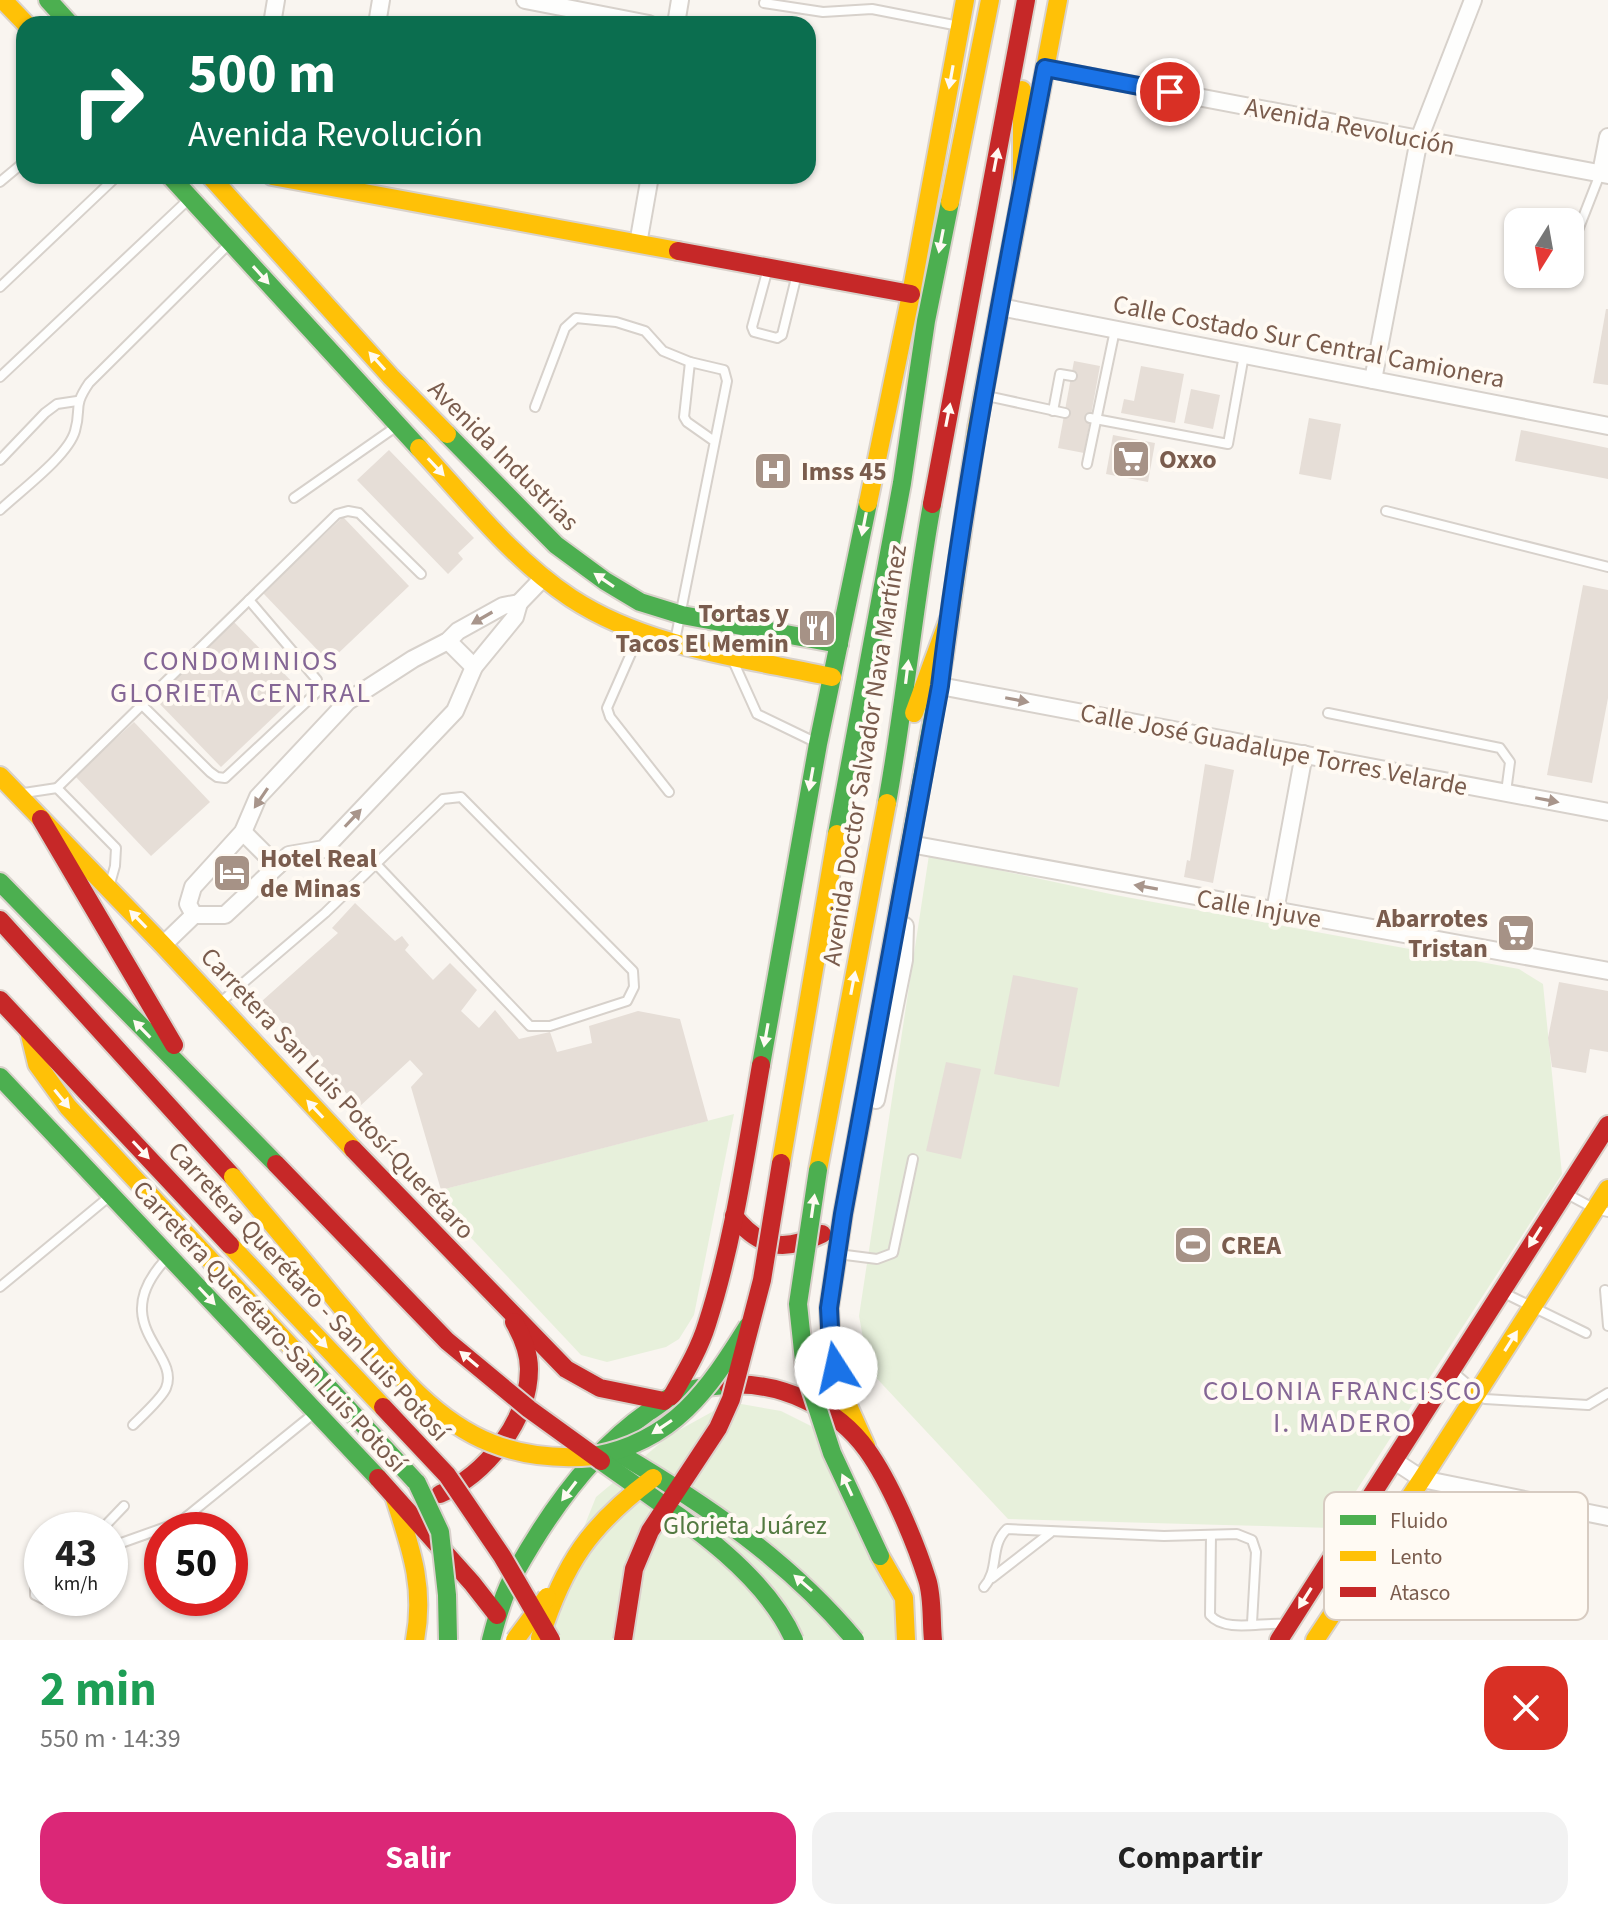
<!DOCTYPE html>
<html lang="es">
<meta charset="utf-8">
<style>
:root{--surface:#fff;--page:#f2f2f2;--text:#222;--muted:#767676;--accent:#db2777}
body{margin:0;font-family:"Source Sans 3",sans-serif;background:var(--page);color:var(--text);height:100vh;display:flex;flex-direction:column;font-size:30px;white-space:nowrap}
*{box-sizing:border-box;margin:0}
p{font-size:26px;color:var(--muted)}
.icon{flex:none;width:44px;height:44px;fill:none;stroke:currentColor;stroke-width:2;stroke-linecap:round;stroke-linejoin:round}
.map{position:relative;height:1640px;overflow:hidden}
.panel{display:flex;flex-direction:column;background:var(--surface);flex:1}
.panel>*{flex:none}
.guide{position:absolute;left:16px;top:16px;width:800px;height:168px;border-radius:24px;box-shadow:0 2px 6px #0004;background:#0b6e4f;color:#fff;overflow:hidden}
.needle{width:52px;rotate:191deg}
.controls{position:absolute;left:1504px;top:208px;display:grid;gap:16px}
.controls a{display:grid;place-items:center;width:80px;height:80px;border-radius:16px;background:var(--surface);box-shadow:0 2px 6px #0004;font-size:40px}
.speed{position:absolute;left:24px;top:1512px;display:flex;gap:16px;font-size:40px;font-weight:700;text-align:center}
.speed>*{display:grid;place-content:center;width:104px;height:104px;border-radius:50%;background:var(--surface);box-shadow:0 2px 6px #0004;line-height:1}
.speed small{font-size:20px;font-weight:400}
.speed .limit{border:12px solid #d22;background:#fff;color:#111}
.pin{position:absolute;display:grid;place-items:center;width:68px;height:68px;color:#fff;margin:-34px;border:4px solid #fff;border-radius:50%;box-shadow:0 2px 8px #0007}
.me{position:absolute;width:88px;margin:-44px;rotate:350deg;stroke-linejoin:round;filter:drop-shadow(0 0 6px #0008)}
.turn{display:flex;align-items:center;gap:28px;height:168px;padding:0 40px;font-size:36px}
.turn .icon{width:104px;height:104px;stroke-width:2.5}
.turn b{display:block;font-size:56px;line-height:68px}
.round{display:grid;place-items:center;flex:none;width:84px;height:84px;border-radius:24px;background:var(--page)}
.head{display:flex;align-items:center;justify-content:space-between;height:136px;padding:0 40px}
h1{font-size:48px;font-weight:700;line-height:60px;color:#1e9e55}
.primary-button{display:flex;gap:16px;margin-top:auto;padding:16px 40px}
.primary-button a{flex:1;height:92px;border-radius:24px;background:var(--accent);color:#fff;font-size:32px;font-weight:700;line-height:92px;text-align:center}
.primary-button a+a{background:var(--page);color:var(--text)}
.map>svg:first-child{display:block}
</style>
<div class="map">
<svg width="1608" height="1640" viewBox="0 0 1608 1640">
<rect width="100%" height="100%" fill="#f9f5f0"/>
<g fill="#e7f0db">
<path d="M929,855L1115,895L1519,969L1543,984L1562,1174L1332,1528L1008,1519L869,1370L859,1316Z"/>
<path d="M734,1114L694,1315L679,1339L666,1347L607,1362L581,1355L429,1193Z"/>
<path d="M730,1402L781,1411L823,1432L909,1640H522L566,1572L596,1497L670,1435Z"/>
</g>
<g fill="#e6ded7">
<path d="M1606,309H1608V385L1593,383Z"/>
<path d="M1074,361L1100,366L1084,453L1058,448Z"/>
<path d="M1141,366L1184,374L1175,423L1121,413L1124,399L1134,401Z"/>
<path d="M1191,389L1220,395L1213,429L1184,423Z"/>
<path d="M1309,418L1341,424L1331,480L1299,474Z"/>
<path d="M1521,430L1608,448V479L1515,461Z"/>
<path d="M1113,435L1155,443L1148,482L1106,474Z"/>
<path d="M389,450L474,538L458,553L463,559L448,574L357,480Z"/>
<path d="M343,517L409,586L329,662L263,593Z"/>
<path d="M1583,585L1608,590V698L1592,783L1547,775Z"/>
<path d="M234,622L301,691L221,767L154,698Z"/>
<path d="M134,722L210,802L151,856L75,776Z"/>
<path d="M1205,764L1234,770L1213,883L1184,877L1187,860L1190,861Z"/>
<path d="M355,903L395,941L402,936L409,945L405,950L433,980L450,963L477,990L461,1011L479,1028L495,1010L519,1039L550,1032L557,1052L592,1043L589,1026L638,1011L680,1019L708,1121L441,1190L411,1087L423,1074L410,1060L359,1107L262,1001L338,933L332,928Z"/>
<path d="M1013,975L1078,988L1059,1087L994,1074Z"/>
<path d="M1559,982L1608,991V1052L1590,1049L1586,1073L1552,1067L1548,1038Z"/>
<path d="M946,1062L981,1069L961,1159L926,1151Z"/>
</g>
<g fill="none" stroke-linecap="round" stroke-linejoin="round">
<defs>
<g id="lane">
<path d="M764,3L823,12L872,9L959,26"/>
<path d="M0,182L24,162"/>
<path d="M1573,243L1600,174"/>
<path d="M767,272L752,327L754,332L777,338L782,335L797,274"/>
<path d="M0,287L115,178"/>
<path d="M0,377L189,199"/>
<path d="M987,396L1065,413"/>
<path d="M535,407L565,328L576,318L616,322L645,331L663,351L690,362"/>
<path d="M1053,411L1060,374L1072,376"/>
<path d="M1090,418L1228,444L1244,355"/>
<path d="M0,460L45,413L57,404L77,401"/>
<path d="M1087,464L1115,330"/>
<path d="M294,498L397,426"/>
<path d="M0,510C20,491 68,456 75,431C82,407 72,408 89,383L228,245"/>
<path d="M1386,511L1608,567"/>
<path d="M640,633L607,708L610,717L669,792"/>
<path d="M675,641L727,381L724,370L690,362L684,417L687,422L714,441"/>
<path d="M734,663L757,714L817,743"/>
<path d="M141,704L210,772L217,777L225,778L317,692V680L249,600"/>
<path d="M1328,713L1500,748L1510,762L1506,792"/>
<path d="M57,788L337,514L348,511L359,513L421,574"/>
<path d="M24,793L57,788L116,848L115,866L110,884"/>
<path d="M222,1001L325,913L443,799L461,797L633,971L634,987L627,1001L550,1026H530L376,864"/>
<path d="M1569,1195L1595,1209L1608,1212"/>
<path d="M838,1254L877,1259L893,1253L913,1159"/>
<path d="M0,1287L110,1196"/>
<path d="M1605,1290L1608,1326"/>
<path d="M1504,1293L1586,1333"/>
<path d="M1452,1371L1485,1399L1588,1405L1608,1393"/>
<path d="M133,1425C141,1417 162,1398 166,1388C181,1352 105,1325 166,1259"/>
<path d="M101,1530L124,1506"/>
<path d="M1211,1535L1210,1615C1225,1633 1262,1622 1284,1624"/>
<path d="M110,1547L180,1522L312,1415"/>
<path d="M42,1577L35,1586V1595L43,1599L98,1603"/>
<path d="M992,1578L1050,1533"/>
<path d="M984,1587C1000,1569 989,1546 1007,1529L1164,1536L1237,1534L1252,1540L1256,1552L1252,1623"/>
</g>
<g id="street">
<path d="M525,0L649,24"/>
<path d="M272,24L276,0"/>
<path d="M377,24L381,0"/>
<path d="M676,24L680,0"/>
<path d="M1045,68L1608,175"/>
<path d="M1601,173L1608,137"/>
<path d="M638,244L650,176"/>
<path d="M1000,307L1608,426"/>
<path d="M1373,380L1419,139L1473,0"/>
<path d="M519,603L544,577"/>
<path d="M448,641L474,667"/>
<path d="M940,686L1608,812"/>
<path d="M243,832L277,866"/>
<path d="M910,844L1608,971"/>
<path d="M1275,911L1304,754"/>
<path d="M163,945L194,915H225L289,855L324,849L455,711L474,667L515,617L519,603L503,606L458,631L448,641L413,659L348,701L258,797L243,832L193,887L188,904L194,915"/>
<path d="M876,1100L904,960L905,926"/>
<path d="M1393,1460L1422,1479L1608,1517"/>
</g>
<g id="fast">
<path d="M48,0L70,24"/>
<path d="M170,176L419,448"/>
<path d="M447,434L556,545L605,581L640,602L682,615L839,644"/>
<path d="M887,803C905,704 914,603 932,504"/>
<path d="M837,834L902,483L926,321L950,202"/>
<path d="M0,882L276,1164"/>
<path d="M872,1057L944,656"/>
<path d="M761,1065L818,744L868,503"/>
<path d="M0,1077L378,1478"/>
<path d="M305,1362L417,1483"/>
<path d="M491,1640C497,1617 504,1592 516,1571C549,1512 592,1451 648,1412C657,1407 665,1399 674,1395C691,1388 709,1386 728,1385"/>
</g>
<g id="slow">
<path d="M3,0L26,24"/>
<path d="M1022,90V187"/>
<path d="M210,176L391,377L447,434"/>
<path d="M272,176L678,251"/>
<path d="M950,202L990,0"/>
<path d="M419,448C467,500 512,559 571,598C647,648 745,658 832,677"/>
<path d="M868,503L911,294L965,0"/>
<path d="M944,656L977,428L1058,0"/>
<path d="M914,713L948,621"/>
<path d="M0,776L163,945L353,1149"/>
<path d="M29,1031L37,1064L68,1107L305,1362"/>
<path d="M781,1163L837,834"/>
<path d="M818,1170L887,803"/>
<path d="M230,1245L383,1407"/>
<path d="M866,1446L841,1390L831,1346L829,1308L843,1214L872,1057"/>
<path d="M395,1499C411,1549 425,1587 415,1640"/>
<path d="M880,1556L904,1598L906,1640"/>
<path d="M1315,1640L1422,1479L1608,1189"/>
</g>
<g id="jam">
<path d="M678,251L911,294"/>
<path d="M932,504L1026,0"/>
<path d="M41,819L174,1045"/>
<path d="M0,920L233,1177"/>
<path d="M0,1000L230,1245"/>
<path d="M353,1149L566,1369L600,1388L664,1401"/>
<path d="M734,1216C760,1249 785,1252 822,1234"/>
<path d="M728,1385C780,1381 837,1408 867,1450C890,1482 915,1541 927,1579C933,1597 931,1621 933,1640"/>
<path d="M672,1396C685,1373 699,1350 707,1324C734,1240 746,1151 761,1065"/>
<path d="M378,1478L472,1583L497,1615"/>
<path d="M440,1494C486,1475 529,1420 529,1369C529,1352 522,1336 514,1322"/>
<path d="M1279,1640L1608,1125"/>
</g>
</defs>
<use href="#lane" stroke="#d7d1cb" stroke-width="12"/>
<use href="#street" stroke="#d7d1cb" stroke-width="20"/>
<use href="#fast" stroke="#d9d2cb" stroke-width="22"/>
<use href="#slow" stroke="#d9d2cb" stroke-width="22"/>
<use href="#jam" stroke="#d9d2cb" stroke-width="22"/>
<use href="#lane" stroke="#fefefd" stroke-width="8"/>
<use href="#street" stroke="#fefefd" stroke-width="16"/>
<use href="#fast" stroke="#4caf50" stroke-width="18"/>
<use href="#slow" stroke="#ffc107" stroke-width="18"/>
<use href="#jam" stroke="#c62828" stroke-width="18"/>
<defs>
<g id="fast-bridge">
<path d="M818,1170L798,1304L805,1370L832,1453L880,1556"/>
<path d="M620,1454C708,1506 789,1561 855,1640"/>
<path d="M594,1456C674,1441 708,1390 748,1326"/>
<path d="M601,1461C666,1508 762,1566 794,1640"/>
<path d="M417,1483L440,1532L447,1595L448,1640"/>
</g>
<g id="slow-bridge">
<path d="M233,1177C268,1219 304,1261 339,1304C383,1355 426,1417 491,1443C523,1456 560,1459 594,1456"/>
<path d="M540,1638C564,1563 590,1525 653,1478"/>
<path d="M515,1640L547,1597"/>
</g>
<g id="jam-bridge">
<path d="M276,1164L447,1341L529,1409L601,1461"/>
<path d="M383,1407L447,1475L502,1556L551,1640"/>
<path d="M623,1640L634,1569L650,1531L718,1428L731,1399L762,1280L781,1163"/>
</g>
</defs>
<use href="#fast-bridge" stroke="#dad1cc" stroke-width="22" stroke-linecap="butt"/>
<use href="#slow-bridge" stroke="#dad1cc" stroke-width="22" stroke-linecap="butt"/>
<use href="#jam-bridge" stroke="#dad1cc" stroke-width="22" stroke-linecap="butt"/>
<use href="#fast-bridge" stroke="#4caf50" stroke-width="18"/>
<use href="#slow-bridge" stroke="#ffc107" stroke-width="18"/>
<use href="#jam-bridge" stroke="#c62828" stroke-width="18"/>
</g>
<defs><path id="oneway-solid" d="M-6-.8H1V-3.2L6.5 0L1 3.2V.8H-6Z" transform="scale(2)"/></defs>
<g fill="#fffaf3">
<use href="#oneway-solid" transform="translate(951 77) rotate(100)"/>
<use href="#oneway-solid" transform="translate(996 160) rotate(-79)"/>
<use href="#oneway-solid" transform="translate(941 241) rotate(101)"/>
<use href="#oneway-solid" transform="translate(261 275) rotate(48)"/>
<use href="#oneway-solid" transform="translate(377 361) rotate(-132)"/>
<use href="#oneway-solid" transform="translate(948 415) rotate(-79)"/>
<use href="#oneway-solid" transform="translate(436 467) rotate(47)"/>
<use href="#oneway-solid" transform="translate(864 524) rotate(101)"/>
<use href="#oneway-solid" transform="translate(604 580) rotate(-146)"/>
<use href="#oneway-solid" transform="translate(907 672) rotate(-83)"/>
<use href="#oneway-solid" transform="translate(811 779) rotate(100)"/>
<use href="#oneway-solid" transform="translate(138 919) rotate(-134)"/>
<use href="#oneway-solid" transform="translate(853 983) rotate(-79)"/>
<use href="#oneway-solid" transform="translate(142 1029) rotate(-134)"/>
<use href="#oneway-solid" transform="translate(766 1035) rotate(100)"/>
<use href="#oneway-solid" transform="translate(62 1099) rotate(51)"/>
<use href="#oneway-solid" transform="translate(315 1109) rotate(-133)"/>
<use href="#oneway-solid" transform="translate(141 1150) rotate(47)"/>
<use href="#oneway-solid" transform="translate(813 1206) rotate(-82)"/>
<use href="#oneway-solid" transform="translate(1535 1237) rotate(122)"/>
<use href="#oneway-solid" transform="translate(207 1296) rotate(47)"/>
<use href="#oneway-solid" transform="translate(319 1339) rotate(47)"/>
<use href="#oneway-solid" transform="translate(1511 1341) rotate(-58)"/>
<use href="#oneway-solid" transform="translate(469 1359) rotate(-140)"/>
<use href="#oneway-solid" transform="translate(662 1427) rotate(146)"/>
<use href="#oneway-solid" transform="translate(847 1485) rotate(-115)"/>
<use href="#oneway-solid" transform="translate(569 1491) rotate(127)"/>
<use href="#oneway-solid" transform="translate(803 1583) rotate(-139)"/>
<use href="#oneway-solid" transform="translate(1305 1598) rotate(122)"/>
</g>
<g fill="#a8958b">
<use href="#oneway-solid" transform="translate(482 618) rotate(150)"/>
<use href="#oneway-solid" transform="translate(1017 700) rotate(11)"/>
<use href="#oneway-solid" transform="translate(261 798) rotate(124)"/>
<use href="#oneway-solid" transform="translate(1547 800) rotate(11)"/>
<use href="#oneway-solid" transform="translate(353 818) rotate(-47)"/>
<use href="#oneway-solid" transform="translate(1146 887) rotate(-170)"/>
</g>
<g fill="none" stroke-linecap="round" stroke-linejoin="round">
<defs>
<path id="route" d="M836,1368L831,1346L829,1308L843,1214L940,686C965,479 1006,273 1045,68L1170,92"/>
</defs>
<use href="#route" stroke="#114b97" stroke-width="20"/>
<use href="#route" stroke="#1a73e8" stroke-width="14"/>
</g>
<defs>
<symbol id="supermarket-square" viewBox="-11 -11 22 22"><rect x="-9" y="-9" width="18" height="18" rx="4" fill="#a69286" stroke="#fffaf3"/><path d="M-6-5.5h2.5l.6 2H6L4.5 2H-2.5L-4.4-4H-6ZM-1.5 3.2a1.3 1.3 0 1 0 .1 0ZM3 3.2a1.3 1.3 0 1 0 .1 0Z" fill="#fff"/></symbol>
<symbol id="hospital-square" viewBox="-11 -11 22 22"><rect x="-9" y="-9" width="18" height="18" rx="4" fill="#a69286" stroke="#fffaf3"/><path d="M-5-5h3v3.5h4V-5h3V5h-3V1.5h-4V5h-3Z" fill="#fff"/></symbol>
<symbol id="restaurant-square" viewBox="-11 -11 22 22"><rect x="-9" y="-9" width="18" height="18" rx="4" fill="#a69286" stroke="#fffaf3"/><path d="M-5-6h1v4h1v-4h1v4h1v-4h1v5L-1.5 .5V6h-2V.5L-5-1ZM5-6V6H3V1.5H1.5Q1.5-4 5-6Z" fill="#fff"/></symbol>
<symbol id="hotel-square" viewBox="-11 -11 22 22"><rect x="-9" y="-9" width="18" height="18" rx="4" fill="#a69286" stroke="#fffaf3"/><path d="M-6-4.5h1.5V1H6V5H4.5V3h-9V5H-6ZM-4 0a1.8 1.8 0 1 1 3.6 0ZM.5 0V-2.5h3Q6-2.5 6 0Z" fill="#fff"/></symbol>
<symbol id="stadium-square" viewBox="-11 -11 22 22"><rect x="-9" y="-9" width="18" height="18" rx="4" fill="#a69286" stroke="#fffaf3"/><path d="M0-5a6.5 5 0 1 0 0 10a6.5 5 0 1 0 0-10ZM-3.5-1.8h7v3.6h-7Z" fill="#fff"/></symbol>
</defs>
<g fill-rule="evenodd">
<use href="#supermarket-square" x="1109" y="437" width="44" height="44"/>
<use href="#hospital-square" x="751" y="449" width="44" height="44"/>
<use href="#restaurant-square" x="795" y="606" width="44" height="44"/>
<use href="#hotel-square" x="210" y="851" width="44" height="44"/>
<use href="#supermarket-square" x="1494" y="911" width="44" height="44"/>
<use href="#stadium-square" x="1171" y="1223" width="44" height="44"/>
</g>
<g text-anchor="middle" stroke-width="8" stroke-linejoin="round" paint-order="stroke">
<g font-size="26" fill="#7a5c4d" stroke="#fffaf3">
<text transform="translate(1350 126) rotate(11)" y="9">Avenida Revolución</text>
<text transform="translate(1309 341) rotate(11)" y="9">Calle Costado Sur Central Camionera</text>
<text transform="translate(504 455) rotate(45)" y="9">Avenida Industrias</text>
<text transform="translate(1274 749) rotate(11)" y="9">Calle José Guadalupe Torres Velarde</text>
<text transform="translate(864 755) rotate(-81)" y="9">Avenida Doctor Salvador Nava Martínez</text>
<text transform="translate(1259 908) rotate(10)" y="9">Calle Injuve</text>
<text transform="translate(338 1093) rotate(47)" y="9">Carretera San Luis Potosí-Querétaro</text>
<text transform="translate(309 1291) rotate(47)" y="9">Carretera Querétaro - San Luis Potosí</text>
<text transform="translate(270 1326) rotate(47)" y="9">Carretera Querétaro-San Luis Potosí</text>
</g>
<g font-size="26" font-weight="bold" fill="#7a5c4d" stroke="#fffaf3" text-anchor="start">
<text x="1159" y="468">Oxxo</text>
<text x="801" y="480">Imss 45</text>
<text x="789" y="622" text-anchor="end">Tortas y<tspan x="789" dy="30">Tacos El Memin</tspan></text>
<text x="260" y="867">Hotel Real<tspan x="260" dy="30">de Minas</tspan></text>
<text x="1488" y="927" text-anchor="end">Abarrotes<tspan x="1488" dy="30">Tristan</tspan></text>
<text x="1221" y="1254">CREA</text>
</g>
<g font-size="26" fill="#537a41" stroke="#fffaf3">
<text x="745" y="1534">Glorieta Juárez</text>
</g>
<g font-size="28" letter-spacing="2" fill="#846695" stroke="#fffaf3">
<text x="241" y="670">CONDOMINIOS<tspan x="241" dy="32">GLORIETA CENTRAL</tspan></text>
<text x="1343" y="1400">COLONIA FRANCISCO<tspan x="1343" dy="32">I. MADERO</tspan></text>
</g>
</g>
<rect x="1324" y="1492" width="264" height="128" rx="12" fill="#fffaf3" stroke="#d7cbc1" stroke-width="2"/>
<rect x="1340" y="1515" width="36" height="10" fill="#4caf50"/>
<rect x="1340" y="1551" width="36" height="10" fill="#ffc107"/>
<rect x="1340" y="1587" width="36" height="10" fill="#c62828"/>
<g font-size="22" fill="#7a5c4d">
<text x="1390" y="1528">Fluido</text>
<text x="1390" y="1564">Lento</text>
<text x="1390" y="1600">Atasco</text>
</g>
</svg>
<div class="controls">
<a><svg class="needle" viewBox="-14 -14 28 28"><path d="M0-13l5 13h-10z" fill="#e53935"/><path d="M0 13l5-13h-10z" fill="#767676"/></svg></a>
</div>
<div class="speed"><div>43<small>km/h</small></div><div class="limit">50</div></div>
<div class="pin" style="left:1170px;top:92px;background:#d93025"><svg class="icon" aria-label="arrive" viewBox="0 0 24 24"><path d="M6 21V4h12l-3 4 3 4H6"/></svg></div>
<svg class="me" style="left:836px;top:1368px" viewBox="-20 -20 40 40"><circle r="19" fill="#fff"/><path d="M0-13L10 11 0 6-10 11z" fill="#1a73e8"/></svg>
<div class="guide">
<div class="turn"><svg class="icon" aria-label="right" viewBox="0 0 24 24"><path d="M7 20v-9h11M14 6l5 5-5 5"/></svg><div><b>500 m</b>Avenida Revolución</div></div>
</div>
</div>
<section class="panel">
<div class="head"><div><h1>2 min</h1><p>550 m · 14:39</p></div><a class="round" style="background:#d93025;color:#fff"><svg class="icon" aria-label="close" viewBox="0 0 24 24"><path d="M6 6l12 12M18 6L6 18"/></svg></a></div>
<div class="primary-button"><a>Salir</a><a>Compartir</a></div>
</section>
